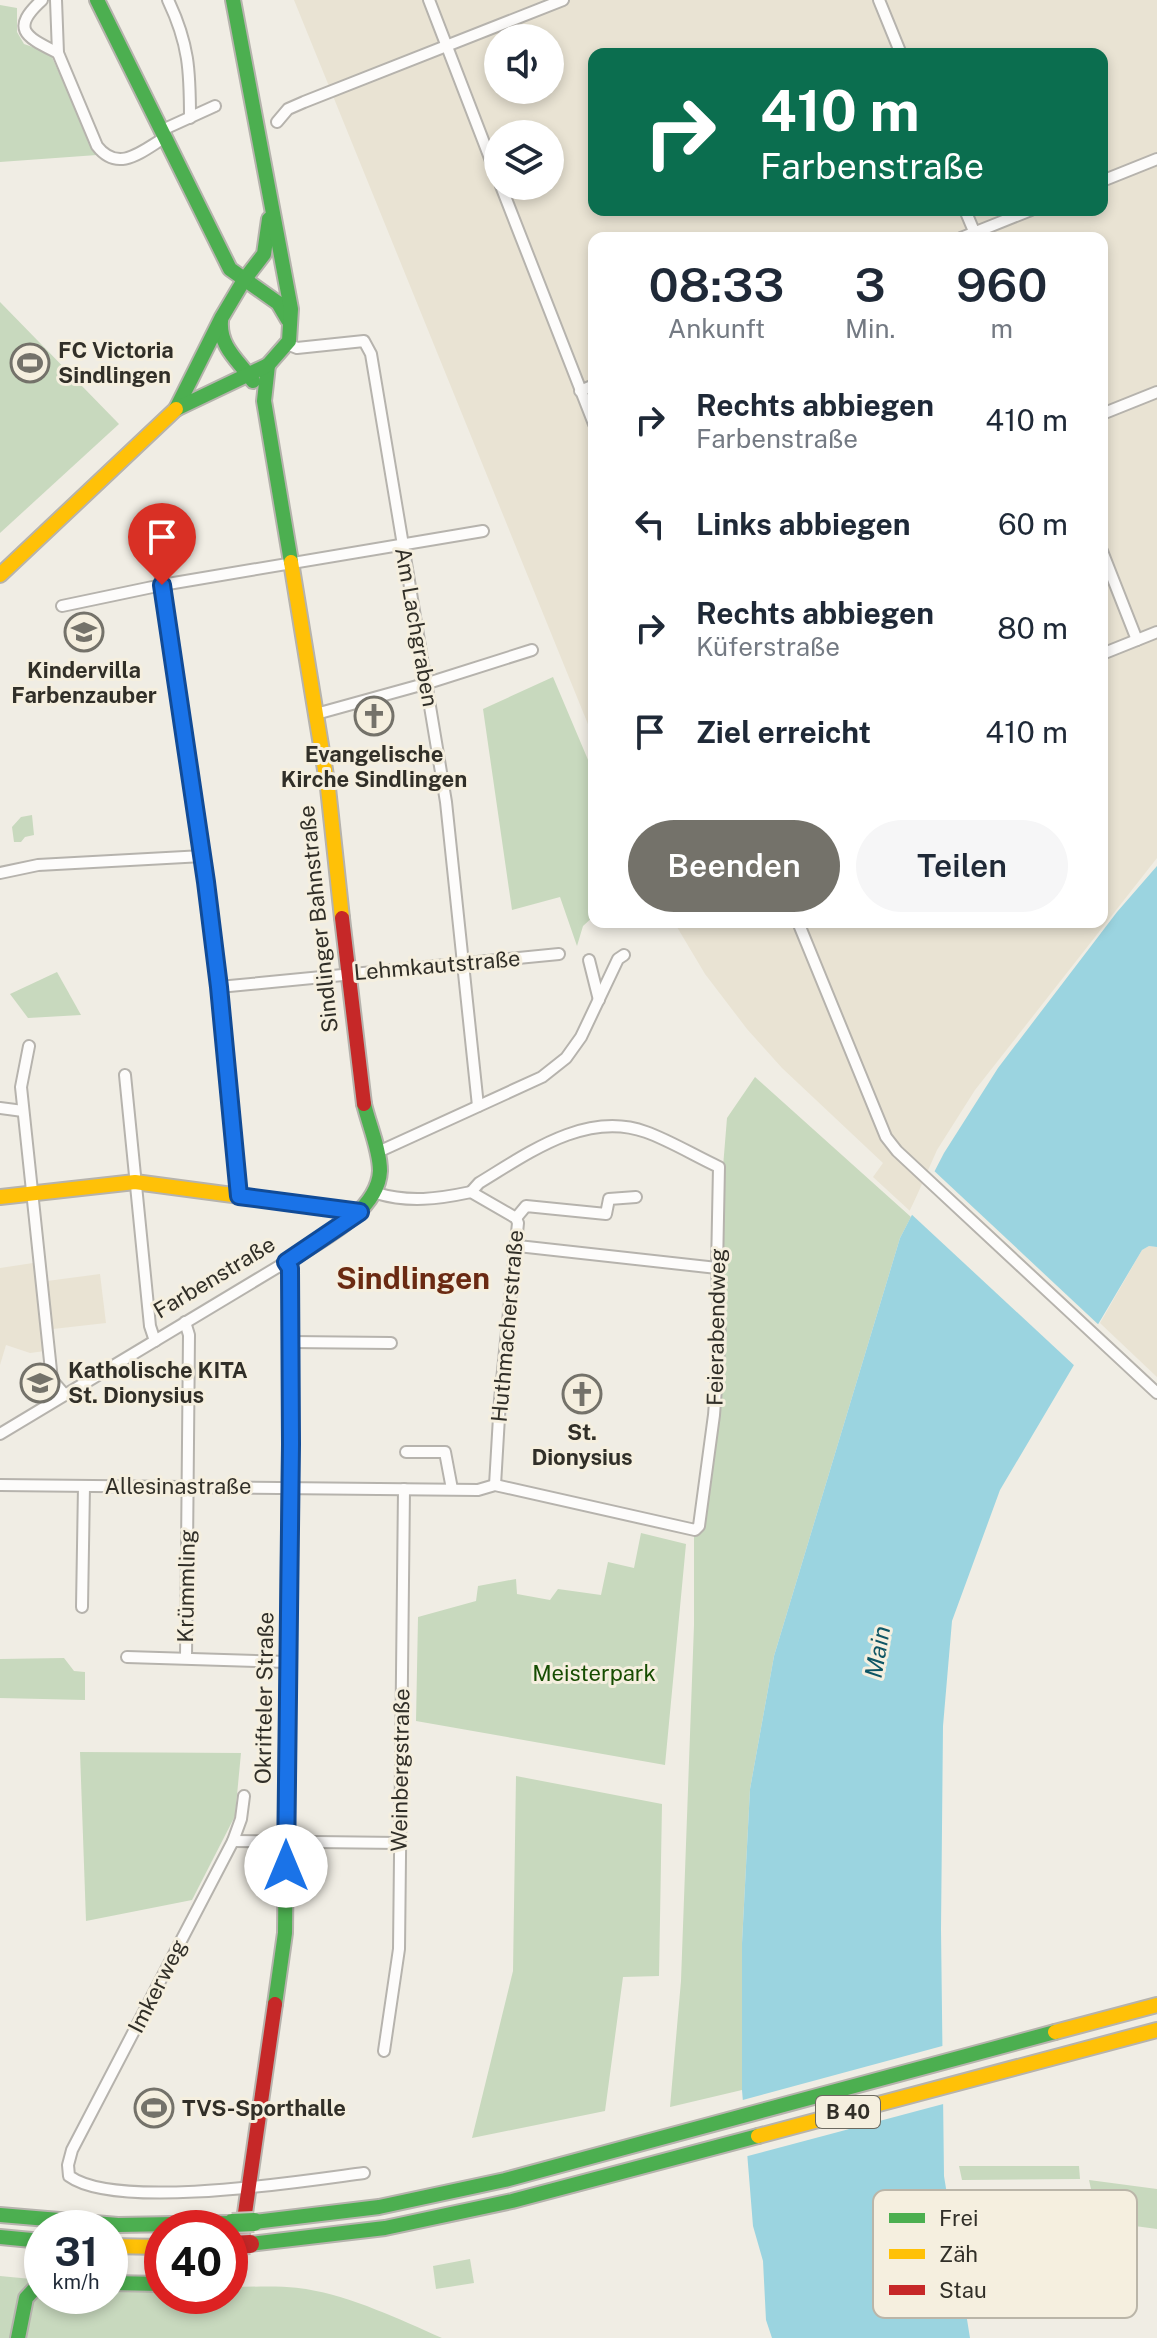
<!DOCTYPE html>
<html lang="de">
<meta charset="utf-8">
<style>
:root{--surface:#fff;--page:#f6f6f7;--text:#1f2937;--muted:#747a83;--accent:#74726a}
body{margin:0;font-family:"Public Sans",sans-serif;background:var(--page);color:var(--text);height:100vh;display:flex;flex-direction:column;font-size:30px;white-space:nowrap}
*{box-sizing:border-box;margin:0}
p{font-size:26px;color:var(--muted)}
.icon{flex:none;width:44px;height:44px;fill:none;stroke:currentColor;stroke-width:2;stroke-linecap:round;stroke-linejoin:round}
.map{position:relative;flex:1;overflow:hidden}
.sheet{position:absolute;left:588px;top:232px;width:520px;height:696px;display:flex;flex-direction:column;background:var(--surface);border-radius:16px;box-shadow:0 4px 12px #0003}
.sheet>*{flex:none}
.banner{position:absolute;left:588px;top:48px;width:520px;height:168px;border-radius:16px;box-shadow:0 4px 12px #0003;background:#0b6e4f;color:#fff;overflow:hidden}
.buttons{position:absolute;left:484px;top:24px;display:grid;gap:16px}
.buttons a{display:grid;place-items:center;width:80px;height:80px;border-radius:50%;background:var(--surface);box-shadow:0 4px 12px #0003;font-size:40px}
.speed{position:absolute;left:24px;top:2210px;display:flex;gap:16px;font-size:40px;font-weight:700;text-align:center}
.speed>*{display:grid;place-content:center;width:104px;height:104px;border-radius:50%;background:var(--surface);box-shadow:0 4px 12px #0003;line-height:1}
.speed small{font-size:20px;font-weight:400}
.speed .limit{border:12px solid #d22;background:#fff;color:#111}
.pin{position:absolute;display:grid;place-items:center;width:68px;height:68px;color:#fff;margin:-82px -34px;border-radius:50% 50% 50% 0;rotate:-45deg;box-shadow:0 0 8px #0007}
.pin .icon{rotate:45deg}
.me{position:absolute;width:88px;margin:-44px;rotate:0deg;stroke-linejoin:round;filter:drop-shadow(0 0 6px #0008)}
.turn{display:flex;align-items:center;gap:28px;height:168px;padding:0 40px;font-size:36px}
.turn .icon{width:104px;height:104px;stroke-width:2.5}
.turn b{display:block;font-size:56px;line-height:68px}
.eta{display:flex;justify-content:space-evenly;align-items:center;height:136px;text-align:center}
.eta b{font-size:48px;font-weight:600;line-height:56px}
.button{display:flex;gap:16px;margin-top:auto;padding:16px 40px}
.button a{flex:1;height:92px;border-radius:48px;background:var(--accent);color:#fff;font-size:32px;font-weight:600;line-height:92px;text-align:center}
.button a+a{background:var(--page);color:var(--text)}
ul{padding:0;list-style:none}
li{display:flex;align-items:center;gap:24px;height:104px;padding:0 40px}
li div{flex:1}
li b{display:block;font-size:30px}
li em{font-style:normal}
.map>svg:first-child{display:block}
</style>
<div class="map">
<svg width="1157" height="2338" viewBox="0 0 1157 2338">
<rect width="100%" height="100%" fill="#f0ede4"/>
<g fill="#e9e3d3" fill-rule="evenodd">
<path d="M294,0H1157V858L975,1090L937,1150L910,1211L873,1177L883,1163L782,1068L747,1029L705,974L674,922H1102V238H594V739ZM498,38H550V90H498ZM594,54H1102V210H594ZM498,134H550V186H498Z"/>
<path d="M1149,1246L1157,1247V1377L1100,1323L1142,1250Z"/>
<path d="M33,1263L45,1351L30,1353L6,1345L0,1365V1268Z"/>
<path d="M100,1274L106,1323L53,1329L47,1281Z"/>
</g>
<g fill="#c8d9be">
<path d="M0,5L17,8V32L24,44L50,53L97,155L0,162Z"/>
<path d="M0,302L119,424L0,533Z"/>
<path d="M553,677L594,774V916L583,926L577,946L560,897L512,910L483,709Z"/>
<path d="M32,815L34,835L25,837L21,842H14L12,827L21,817Z"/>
<path d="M57,972L81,1015L28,1018L10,994Z"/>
<path d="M755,1077L911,1217L900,1238L774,1656L750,1789L742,1943V2090L670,2107L681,1981L694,1625V1533L710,1475L723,1167L727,1118Z"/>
<path d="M641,1533L686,1544L665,1765L416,1721L418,1617L476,1601L478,1586L516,1579L517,1594L550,1600L558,1589L601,1595L608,1562L634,1568Z"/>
<path d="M64,1658L74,1671L85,1672V1700L0,1698V1659Z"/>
<path d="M80,1752L241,1753L235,1816L192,1900L86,1921Z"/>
<path d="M516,1776L662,1804L659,1976L623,1977L605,2111L472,2138L513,1971Z"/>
<path d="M959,2166H1079L1080,2179L962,2180Z"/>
<path d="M1089,2180L1157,2189V2229L1098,2221Z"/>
<path d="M470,2259L474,2283L436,2289L433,2266Z"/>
<path d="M0,2276L42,2280V2296H110V2287L162,2289V2296H230V2287C255,2287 280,2285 306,2289C353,2297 399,2319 442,2338H0Z"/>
</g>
<path fill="#9bd4e0" d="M1157,866V1247L1149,1246L1142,1250L1000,1490L952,1621L943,1726L941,1929L944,2176L970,2338H772L766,2320L763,2261L753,2226L742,2090V1943L750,1789L774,1656L900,1238L944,1153L998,1068L1117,912Z"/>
<g fill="#f0ede4">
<path d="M931,1168L1101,1327L1077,1368L909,1212Z"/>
<path d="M946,2045L947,2103L744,2157L739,2101Z"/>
</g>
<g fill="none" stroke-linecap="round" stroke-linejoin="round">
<defs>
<g id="street">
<path d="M42,0C9,30 27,37 58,53"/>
<path d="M56,0L58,53L97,146C118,173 141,152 164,138"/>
<path d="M168,0C189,44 190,71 190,118"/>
<path d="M429,0L498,179"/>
<path d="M879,0L901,54"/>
<path d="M277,122L288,109L304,102L563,0"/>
<path d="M160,131L215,106"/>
<path d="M1102,181L1157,159"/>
<path d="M501,186L594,424"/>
<path d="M965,210L976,236"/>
<path d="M961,238L1031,210"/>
<path d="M287,344L297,348L364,341L371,354L446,802L478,1106"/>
<path d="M580,391L594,385"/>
<path d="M1102,414L1157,392"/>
<path d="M155,539L203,856L219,987L239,1196"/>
<path d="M1102,551L1137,640"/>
<path d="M62,606L162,585L483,531"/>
<path d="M1102,654L1157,632"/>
<path d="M316,714L428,683L532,650"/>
<path d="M0,873L38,865L203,856"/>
<path d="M798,922L886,1137L897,1151L1157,1393"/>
<path d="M589,960L599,1000"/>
<path d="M219,987L559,954"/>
<path d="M29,1046L21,1087L52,1380L65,1395"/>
<path d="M125,1075L150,1326L155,1341"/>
<path d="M0,1108L23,1111"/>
<path d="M378,1152L542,1077L566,1058L581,1037L618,959L624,955"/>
<path d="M376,1193C409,1203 438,1199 471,1192L516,1218L518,1223L500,1400L495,1485"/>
<path d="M516,1218L526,1206L606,1214L609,1199L636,1197"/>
<path d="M518,1246L717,1268"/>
<path d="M185,1322L189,1335L186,1658"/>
<path d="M291,1342L391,1343"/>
<path d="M0,1434L286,1262"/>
<path d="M406,1452H445L452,1489"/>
<path d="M0,1485L478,1490L495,1485L695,1530L699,1526L714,1415L720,1335L717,1268L719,1167C695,1156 671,1141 646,1132C586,1110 527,1154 479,1183L471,1192"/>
<path d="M82,1607L84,1486"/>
<path d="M127,1657L288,1662"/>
<path d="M244,1796L241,1819L233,1841L72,2150L68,2165L69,2176C117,2211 303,2181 364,2173"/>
<path d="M233,1841L399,1843"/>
<path d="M384,2051L399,1949L404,1489"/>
</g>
<g id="fast">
<path d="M97,0L230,269L278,303L288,320"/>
<path d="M221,321C219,347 239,361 253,381"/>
<path d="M268,365L264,401L291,562"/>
<path d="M176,409L222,317L244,280L264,254L269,219"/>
<path d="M176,409L268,365L289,341L291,309L233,0"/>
<path d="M275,2004L285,1933L291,1360V1276L286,1262C318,1241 378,1213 380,1171C380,1150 369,1125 364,1104"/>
<path d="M0,2215L118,2225L232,2223"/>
<path d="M254,2222L379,2207L505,2180L1055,2032"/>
<path d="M0,2237L42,2241"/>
<path d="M250,2244L385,2228L512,2201L758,2136"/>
<path d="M110,2283L162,2284"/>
<path d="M18,2338L26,2298L42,2281"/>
</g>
<g id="slow">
<path d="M291,562L328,788L342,918"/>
<path d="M0,575L176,409"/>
<path d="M0,1197L135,1182L360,1212"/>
<path d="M1055,2032L1157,2005"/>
<path d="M758,2136L1157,2030"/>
<path d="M110,2246L162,2247"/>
</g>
<g id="jam">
<path d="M342,918L364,1104"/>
<path d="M230,2276L238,2262L275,2004"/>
</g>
</defs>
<use href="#street" stroke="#b6b3ad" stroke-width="14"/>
<use href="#fast" stroke="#b6b3ad" stroke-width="18"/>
<use href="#slow" stroke="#b6b3ad" stroke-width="18"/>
<use href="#jam" stroke="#b6b3ad" stroke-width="18"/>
<use href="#street" stroke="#fdfcfb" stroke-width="10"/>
<use href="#fast" stroke="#4caf50" stroke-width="14"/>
<use href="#slow" stroke="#ffc107" stroke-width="14"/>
<use href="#jam" stroke="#c62828" stroke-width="14"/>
<defs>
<path id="fast-bridge" d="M232,2223L254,2222"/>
<path id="jam-bridge" d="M230,2245L250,2244"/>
</defs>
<use href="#fast-bridge" stroke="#c8c0bb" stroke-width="22" stroke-linecap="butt"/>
<use href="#jam-bridge" stroke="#c8c0bb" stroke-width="22" stroke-linecap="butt"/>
<use href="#fast-bridge" stroke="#4caf50" stroke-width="18"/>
<use href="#jam-bridge" stroke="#c62828" stroke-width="18"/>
</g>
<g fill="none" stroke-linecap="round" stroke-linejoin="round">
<defs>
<path id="route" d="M162,585L206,882L219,987L239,1196L360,1212L286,1262L290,1268L291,1444L286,1866"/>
</defs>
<use href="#route" stroke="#114b97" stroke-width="20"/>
<use href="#route" stroke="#1a73e8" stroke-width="14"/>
</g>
<defs>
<symbol id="stadium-ring" viewBox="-11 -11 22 22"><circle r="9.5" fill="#f5efdf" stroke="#74726a" stroke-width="1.5"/><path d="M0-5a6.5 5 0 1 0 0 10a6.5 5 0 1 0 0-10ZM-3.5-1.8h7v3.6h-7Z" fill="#74726a"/></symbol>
<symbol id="school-ring" viewBox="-11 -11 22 22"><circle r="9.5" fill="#f5efdf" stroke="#74726a" stroke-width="1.5"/><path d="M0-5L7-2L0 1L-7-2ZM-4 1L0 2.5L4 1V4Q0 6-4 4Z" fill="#74726a"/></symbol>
<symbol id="church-ring" viewBox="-11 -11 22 22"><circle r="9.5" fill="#f5efdf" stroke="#74726a" stroke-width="1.5"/><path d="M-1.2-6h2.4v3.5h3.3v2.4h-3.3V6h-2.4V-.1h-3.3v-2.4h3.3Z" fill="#74726a"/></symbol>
</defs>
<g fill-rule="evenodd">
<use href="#stadium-ring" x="8" y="341" width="44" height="44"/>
<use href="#school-ring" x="62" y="610" width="44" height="44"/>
<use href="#church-ring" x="352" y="694" width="44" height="44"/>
<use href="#school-ring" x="18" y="1361" width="44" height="44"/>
<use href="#church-ring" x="560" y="1372" width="44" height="44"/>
<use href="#stadium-ring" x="132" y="2086" width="44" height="44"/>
</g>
<g text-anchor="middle" stroke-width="6" stroke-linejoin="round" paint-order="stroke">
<rect fill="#f5efdf" stroke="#6c695f" stroke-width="2" x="816" y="2096" width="64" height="32" rx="6"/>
<g font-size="20" font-weight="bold" fill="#312f28">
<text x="848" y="2119">B 40</text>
</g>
<g font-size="22" font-weight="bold" fill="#312f28" stroke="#f5efdf" text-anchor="start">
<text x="58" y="358">FC Victoria<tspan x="58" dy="25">Sindlingen</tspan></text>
<text x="84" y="678" text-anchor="middle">Kindervilla<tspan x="84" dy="25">Farbenzauber</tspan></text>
<text x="374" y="762" text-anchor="middle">Evangelische<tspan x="374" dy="25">Kirche Sindlingen</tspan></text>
<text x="68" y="1378">Katholische KITA<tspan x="68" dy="25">St. Dionysius</tspan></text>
<text x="582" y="1440" text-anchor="middle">St.<tspan x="582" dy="25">Dionysius</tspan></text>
<text x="182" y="2116">TVS-Sporthalle</text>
</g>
<g font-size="22" fill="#312f28" stroke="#f5efdf">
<text transform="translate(417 627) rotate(80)" y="8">Am Lachgraben</text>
<text transform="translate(318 919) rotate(-96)" y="8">Sindlinger Bahnstraße</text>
<text transform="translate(437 965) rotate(-5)" y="8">Lehmkautstraße</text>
<text transform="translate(214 1277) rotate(-31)" y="8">Farbenstraße</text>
<text transform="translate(507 1326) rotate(-85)" y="8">Huthmacherstraße</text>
<text transform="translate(716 1327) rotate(-89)" y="8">Feierabendweg</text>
<text x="178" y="1494">Allesinastraße</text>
<text transform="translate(186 1586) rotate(-89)" y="8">Krümmling</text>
<text transform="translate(264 1698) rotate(-89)" y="8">Okrifteler Straße</text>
<text transform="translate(400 1770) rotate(-89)" y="8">Weinbergstraße</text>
<text transform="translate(157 1986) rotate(-63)" y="8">Imkerweg</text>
</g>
<g font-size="22" fill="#164c01" stroke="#f5efdf">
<text x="594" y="1681">Meisterpark</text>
</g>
<g font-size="24" font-style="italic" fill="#0e5564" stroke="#f5efdf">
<text transform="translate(878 1652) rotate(-80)" y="8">Main</text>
</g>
<g font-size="30" font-weight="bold" fill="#6b2a12" stroke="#f5efdf">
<text x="413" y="1289">Sindlingen</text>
</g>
</g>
<rect x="873" y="2190" width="264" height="128" rx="12" fill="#f5efdf" stroke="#bab5a8" stroke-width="2"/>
<rect x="889" y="2213" width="36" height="10" fill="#4caf50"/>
<rect x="889" y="2249" width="36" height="10" fill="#ffc107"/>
<rect x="889" y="2285" width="36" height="10" fill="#c62828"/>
<g font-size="22" fill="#312f28">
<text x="939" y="2226">Frei</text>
<text x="939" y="2262">Zäh</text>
<text x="939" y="2298">Stau</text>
</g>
</svg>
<div class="buttons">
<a><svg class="icon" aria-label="sound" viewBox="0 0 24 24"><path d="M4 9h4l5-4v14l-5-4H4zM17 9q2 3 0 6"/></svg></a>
<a><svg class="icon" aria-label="layers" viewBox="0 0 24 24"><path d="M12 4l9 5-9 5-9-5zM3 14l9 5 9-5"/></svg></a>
</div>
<div class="speed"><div>31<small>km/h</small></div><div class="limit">40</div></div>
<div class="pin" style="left:162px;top:585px;background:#d93025"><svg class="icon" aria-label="arrive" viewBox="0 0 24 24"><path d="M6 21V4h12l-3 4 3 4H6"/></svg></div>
<svg class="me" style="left:286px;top:1866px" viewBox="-20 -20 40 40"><circle r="19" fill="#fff"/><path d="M0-13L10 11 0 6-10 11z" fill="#1a73e8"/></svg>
<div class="banner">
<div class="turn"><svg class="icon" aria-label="right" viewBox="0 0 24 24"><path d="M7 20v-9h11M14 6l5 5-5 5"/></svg><div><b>410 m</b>Farbenstraße</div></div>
</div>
<section class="sheet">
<div class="eta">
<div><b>08:33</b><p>Ankunft</p></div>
<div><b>3</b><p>Min.</p></div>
<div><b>960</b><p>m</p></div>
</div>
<ul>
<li><svg class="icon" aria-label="right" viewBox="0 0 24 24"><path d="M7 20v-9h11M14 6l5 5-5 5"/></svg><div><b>Rechts abbiegen</b><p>Farbenstraße</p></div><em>410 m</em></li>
<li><svg class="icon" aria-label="left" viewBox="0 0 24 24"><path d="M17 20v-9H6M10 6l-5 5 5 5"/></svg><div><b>Links abbiegen</b></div><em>60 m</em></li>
<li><svg class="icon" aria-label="right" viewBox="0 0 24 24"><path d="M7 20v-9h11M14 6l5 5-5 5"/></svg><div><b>Rechts abbiegen</b><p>Küferstraße</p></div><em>80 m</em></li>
<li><svg class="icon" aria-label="arrive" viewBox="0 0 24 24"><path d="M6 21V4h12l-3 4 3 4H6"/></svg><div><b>Ziel erreicht</b></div><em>410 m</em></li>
</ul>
<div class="button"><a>Beenden</a><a>Teilen</a></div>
</section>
</div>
